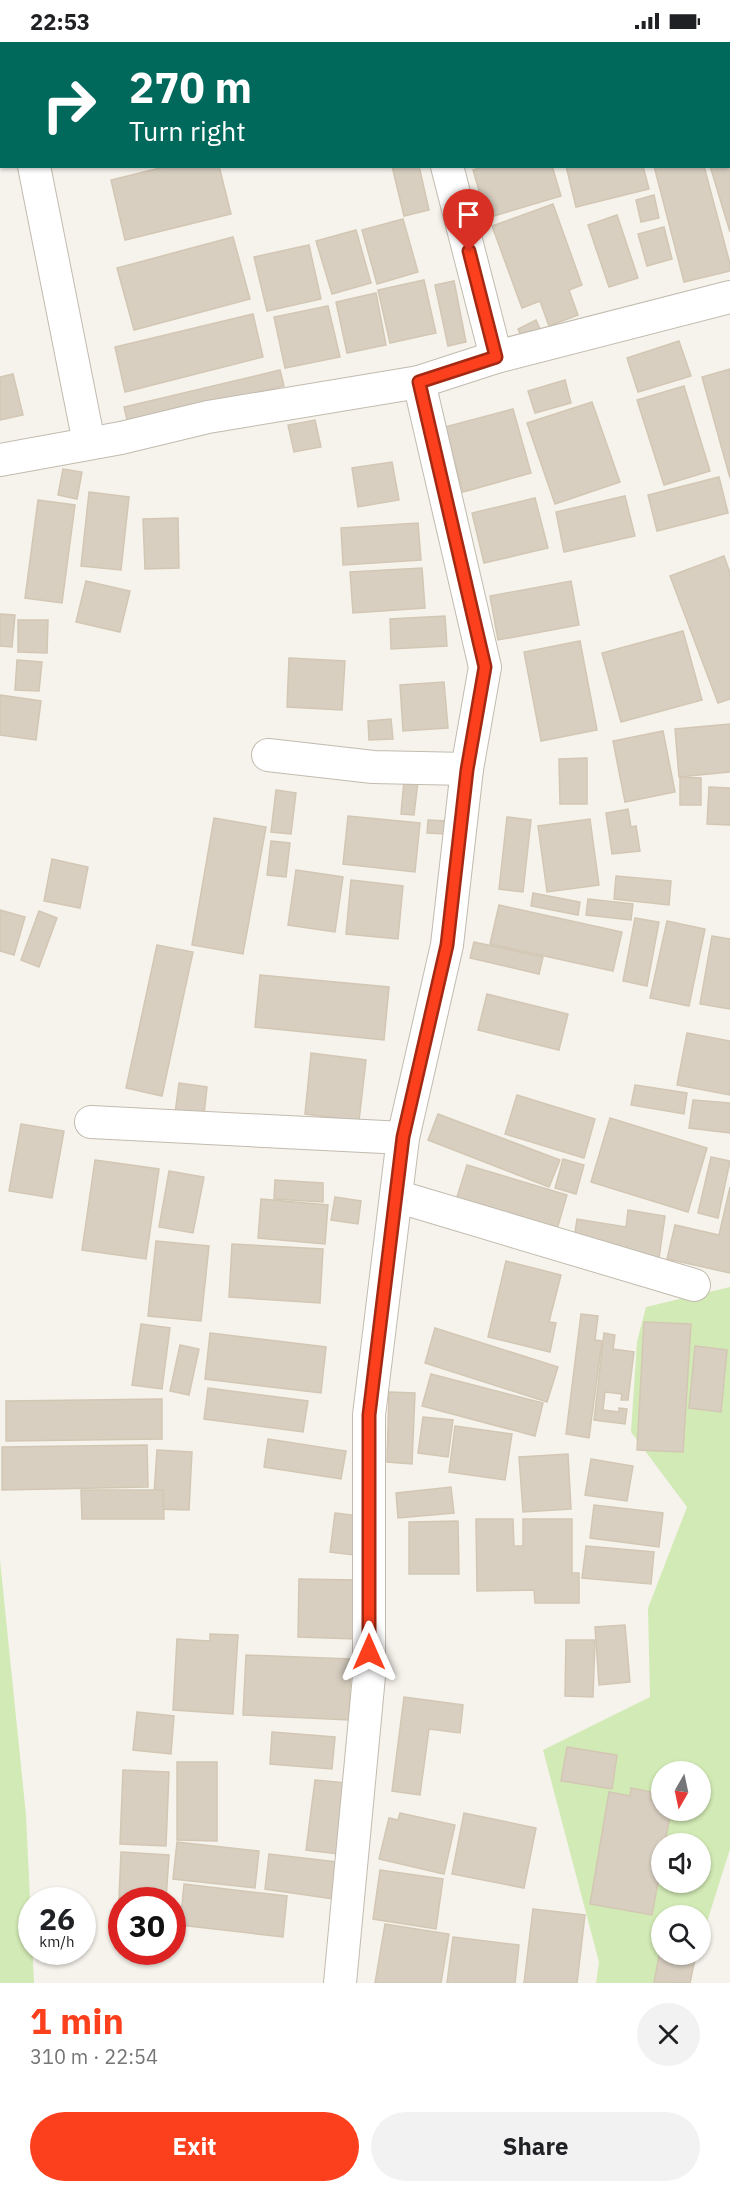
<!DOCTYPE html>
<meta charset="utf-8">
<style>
:root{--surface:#fff;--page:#f2f2f2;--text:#202124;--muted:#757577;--accent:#fc3f1d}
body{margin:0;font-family:"IBM Plex Sans",sans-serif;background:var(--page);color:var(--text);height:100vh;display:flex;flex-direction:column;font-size:22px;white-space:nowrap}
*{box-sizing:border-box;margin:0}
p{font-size:20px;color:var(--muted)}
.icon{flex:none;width:33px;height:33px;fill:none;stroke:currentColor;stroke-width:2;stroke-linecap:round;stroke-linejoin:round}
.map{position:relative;height:1941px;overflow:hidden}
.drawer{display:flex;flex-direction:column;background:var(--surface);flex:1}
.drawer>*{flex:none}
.banner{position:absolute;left:0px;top:0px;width:730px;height:126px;box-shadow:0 2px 4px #0004;background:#00695c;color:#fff;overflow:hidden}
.needle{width:39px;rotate:189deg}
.fabs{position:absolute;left:651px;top:1719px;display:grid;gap:12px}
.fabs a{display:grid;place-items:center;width:60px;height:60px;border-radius:50%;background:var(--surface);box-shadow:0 2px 4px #0004;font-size:30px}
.speed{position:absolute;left:18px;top:1845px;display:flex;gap:12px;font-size:30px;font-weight:700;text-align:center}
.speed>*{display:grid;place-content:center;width:78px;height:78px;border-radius:50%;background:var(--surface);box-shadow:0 2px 4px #0004;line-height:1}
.speed small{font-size:15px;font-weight:400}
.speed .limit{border:9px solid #d22;background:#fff;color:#111}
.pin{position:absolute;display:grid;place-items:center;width:51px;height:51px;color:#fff;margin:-62px -26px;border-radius:50% 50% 50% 0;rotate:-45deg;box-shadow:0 0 6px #0007}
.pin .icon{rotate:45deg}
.me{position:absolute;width:66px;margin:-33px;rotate:0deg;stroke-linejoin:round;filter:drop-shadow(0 0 4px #0008)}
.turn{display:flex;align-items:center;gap:21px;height:126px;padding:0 30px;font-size:27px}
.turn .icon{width:78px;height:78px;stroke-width:2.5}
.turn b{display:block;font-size:42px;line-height:51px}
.round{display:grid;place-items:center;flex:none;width:63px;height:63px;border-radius:32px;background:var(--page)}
.summary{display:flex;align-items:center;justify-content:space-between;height:102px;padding:0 30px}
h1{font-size:36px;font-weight:700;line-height:45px;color:var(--accent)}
.cta{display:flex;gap:12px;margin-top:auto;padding:12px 30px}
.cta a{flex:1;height:69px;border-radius:36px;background:var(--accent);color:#fff;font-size:24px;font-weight:700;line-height:69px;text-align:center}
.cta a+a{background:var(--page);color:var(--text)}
.status{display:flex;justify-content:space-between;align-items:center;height:42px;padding:0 30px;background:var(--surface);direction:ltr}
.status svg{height:16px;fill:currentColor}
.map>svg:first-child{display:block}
</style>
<div class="status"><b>22:53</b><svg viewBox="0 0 49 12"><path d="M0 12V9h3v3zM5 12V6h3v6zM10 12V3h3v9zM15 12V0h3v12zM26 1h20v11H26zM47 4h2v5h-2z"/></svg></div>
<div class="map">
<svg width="730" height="1941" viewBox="0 0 730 1941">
<rect width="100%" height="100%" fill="#f6f3ec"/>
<g fill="#d2eab5" fill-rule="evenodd">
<path d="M730,1245V1807L701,1899L700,1874H662V1912L696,1913L687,1941H596L599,1920L543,1708L650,1655L648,1566L687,1465L631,1390L637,1300L646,1265ZM662,1730H700V1768H662ZM662,1802H700V1840H662Z"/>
<path d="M0,1518L26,1773L34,1941H0Z"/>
</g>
<g fill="#d8cfc1" stroke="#d3c7b4" stroke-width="1.5">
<rect x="356" y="0" width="27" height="2"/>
<path d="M450,0H511L512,2H450Z"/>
<rect x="532" y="0" width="75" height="2"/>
<path d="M729,12H730L729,65Z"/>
<path d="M730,115V190L710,124H729Z"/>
<path d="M168,124H219L231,172L125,198L111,138Z"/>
<path d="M392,124H419L429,168L404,174Z"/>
<path d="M485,124H552L561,154L487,176L473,128Z"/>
<path d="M566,124H643L649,147L576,165Z"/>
<path d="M654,124H704L730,222V229L684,240Z"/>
<path d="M654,153L659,176L641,180L636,158Z"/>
<path d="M553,162L582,243L569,248L578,273L549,284L540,259L522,266L492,184Z"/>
<path d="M617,173L638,236L609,245L588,183Z"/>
<path d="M403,177L418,230L377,242L362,188Z"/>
<path d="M664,185L672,217L647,224L638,192Z"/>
<path d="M356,188L371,241L332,252L316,199Z"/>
<path d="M233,195L250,257L134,288L117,226Z"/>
<path d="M309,203L321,257L267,269L254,215Z"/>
<path d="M424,238L436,291L390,301L378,248Z"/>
<path d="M454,239L466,300L448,304L435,243Z"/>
<path d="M376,251L386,303L347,311L336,260Z"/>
<path d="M328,264L340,315L285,326L274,275Z"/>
<path d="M253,272L263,315L125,350L115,305Z"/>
<path d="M536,278L544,296L526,305L518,287Z"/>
<path d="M679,299L691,334L638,350L627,316Z"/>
<path d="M730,327V436L702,335Z"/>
<path d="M280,328L284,344L128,382L124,365Z"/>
<path d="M13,332L23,373L0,378V335Z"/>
<path d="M565,338L571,361L535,371L528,349Z"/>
<path d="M684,344L710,429L664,443L637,358Z"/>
<path d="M592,360L620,440L555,462L527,381Z"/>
<path d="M513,367L531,431L463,450L445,385Z"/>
<path d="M315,378L321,405L294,410L288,383Z"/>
<path d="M392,420L399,458L358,465L352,426Z"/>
<path d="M63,427L82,430L77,457L58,453Z"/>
<path d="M719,435L728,471L657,489L648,453Z"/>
<path d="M89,450L129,455L121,528L81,524Z"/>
<path d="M625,454L635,494L564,510L556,470Z"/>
<path d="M535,456L548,506L484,521L472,471Z"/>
<path d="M38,458L75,463L62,561L25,556Z"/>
<path d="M178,476L179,526L145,527L143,477Z"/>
<path d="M418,481L421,518L343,523L341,486Z"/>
<path d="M724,514L730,531V657L718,661L670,534Z"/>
<path d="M422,526L425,566L353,571L350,530Z"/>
<path d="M86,539L130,549L120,590L76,580Z"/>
<path d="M571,539L579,583L498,598L490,554Z"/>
<path d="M0,572L15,573L12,605L0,604Z"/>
<path d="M445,574L447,604L391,607L390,577Z"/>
<path d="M18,578H48L47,611L18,610Z"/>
<path d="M683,589L702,658L621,680L602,611Z"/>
<path d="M580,599L597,688L541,699L524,610Z"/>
<path d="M289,616L345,619L342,668L287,665Z"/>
<path d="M17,618L42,620L39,649L15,648Z"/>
<path d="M444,640L448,686L403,689L400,643Z"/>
<path d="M0,653L41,659L36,698L0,693Z"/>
<path d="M391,677L393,697L369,698L368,679Z"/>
<path d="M730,682V730L679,735L675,687Z"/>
<path d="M663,689L675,750L625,760L613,699Z"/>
<path d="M587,716V762H560L559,717Z"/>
<path d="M680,735L701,736V763H680Z"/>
<path d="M404,738L418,739L414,773L401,772Z"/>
<path d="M709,745L730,746V783L707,782Z"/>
<path d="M276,748L296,751L291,792L271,790Z"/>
<path d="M628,767L631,785L636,784L640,809L612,812L606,771Z"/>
<path d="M348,774L420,781L415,830L343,822Z"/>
<path d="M507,775L531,778L523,850L499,847Z"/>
<path d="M214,776L266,785L243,912L192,903Z"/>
<path d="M590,777L599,843L547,850L538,784Z"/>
<path d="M428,778L448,779L447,792L427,791Z"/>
<path d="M271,799L290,801L286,835L267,833Z"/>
<path d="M52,817L88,825L80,866L44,859Z"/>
<path d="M296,828L343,835L335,890L288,883Z"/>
<path d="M616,834L671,839L669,863L614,857Z"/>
<path d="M351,838L403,844L398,897L346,892Z"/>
<path d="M533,851L580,860L578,873L531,864Z"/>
<path d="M588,857L633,862L631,878L586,873Z"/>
<path d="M499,863L622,890L613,929L490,902Z"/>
<path d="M0,868L25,875L14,913L0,909Z"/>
<path d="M39,869L57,876L39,925L21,918Z"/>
<path d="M635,876L659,880L647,944L623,939Z"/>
<path d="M667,879L705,887L689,964L650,956Z"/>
<path d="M712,894L730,897V967L700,962Z"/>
<path d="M474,900L543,915L539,932L470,916Z"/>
<path d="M157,903L193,910L162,1054L126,1046Z"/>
<path d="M260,933L389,945L384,998L255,985Z"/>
<path d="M487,952L568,972L559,1008L478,988Z"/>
<path d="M687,991L730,999V1053L677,1043Z"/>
<path d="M311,1011L366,1018L359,1079L305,1072Z"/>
<path d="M179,1041L207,1045L203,1082L174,1079Z"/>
<path d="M635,1043L687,1051L684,1072L631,1063Z"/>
<path d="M517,1053L595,1077L584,1116L505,1092Z"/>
<path d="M693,1058L730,1061V1091L689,1086Z"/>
<path d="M438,1072L560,1118L549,1145L428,1098Z"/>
<path d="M610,1076L707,1106L688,1170L591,1140Z"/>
<path d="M21,1082L64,1089L52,1156L9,1149Z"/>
<path d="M711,1115L730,1119L718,1176L698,1171Z"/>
<path d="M563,1117L584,1123L576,1152L555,1146Z"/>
<path d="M95,1118L159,1127L146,1217L82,1208Z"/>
<path d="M467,1123L567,1153L553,1201L452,1171Z"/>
<path d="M169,1129L204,1135L193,1191L159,1185Z"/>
<path d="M275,1138L323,1141V1160L274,1157Z"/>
<path d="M730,1145V1231L667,1217L675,1183L719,1193Z"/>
<path d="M335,1155L361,1159L358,1182L331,1178Z"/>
<path d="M261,1157L328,1163L325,1202L258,1196Z"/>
<path d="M628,1168L665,1174L659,1216L573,1203L577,1177L626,1185Z"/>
<path d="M156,1199L209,1204L201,1279L148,1274Z"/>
<path d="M232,1202L323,1207L320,1261L229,1255Z"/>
<path d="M506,1219L561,1233L549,1280L556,1281L550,1310L488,1295Z"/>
<path d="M581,1272L598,1274L595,1298L602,1299L589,1396L566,1392Z"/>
<path d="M644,1280L691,1282L683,1410L637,1408Z"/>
<path d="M141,1282L170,1286L162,1347L132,1343Z"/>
<path d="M435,1286L558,1325L547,1360L425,1321Z"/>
<path d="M210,1291L326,1305L321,1351L205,1337Z"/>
<path d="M604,1291L615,1293L613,1307L634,1310L628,1358H621L622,1352L605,1350L603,1368L619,1370V1366L627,1367L625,1382L594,1378Z"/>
<path d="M180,1303L199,1307L189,1353L170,1349Z"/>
<path d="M695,1304L727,1308L721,1370L689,1366Z"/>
<path d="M431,1332L543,1361L535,1394L422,1364Z"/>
<path d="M208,1346L308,1359L303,1390L204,1377Z"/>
<path d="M389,1350L415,1351L412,1422L387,1420Z"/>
<path d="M162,1357V1397L6,1399V1359Z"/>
<path d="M423,1375L453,1378L448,1415L418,1411Z"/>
<path d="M455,1384L512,1392L505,1438L449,1430Z"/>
<path d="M268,1397L346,1409L341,1437L264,1425Z"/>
<path d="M147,1403L148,1445L2,1448V1405Z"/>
<path d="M157,1408L192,1410L189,1468L153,1467Z"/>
<path d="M568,1412L571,1467L523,1470L519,1415Z"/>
<path d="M591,1417L633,1424L627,1459L585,1453Z"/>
<path d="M451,1445L454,1471L398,1476L396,1451Z"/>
<path d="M81,1448H163L164,1477H82Z"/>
<path d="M594,1463L663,1471L659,1505L590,1496Z"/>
<path d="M335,1471L359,1474L354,1513L330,1510Z"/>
<path d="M476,1477H513L514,1504H523V1477H572V1531H579V1561H535L534,1548L477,1549Z"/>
<path d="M458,1479L459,1532H409V1480Z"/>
<path d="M586,1504L654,1510L651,1542L582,1536Z"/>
<path d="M299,1537L358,1538L356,1597L298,1595Z"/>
<path d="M625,1583L630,1640L599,1643L595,1585Z"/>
<path d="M210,1592L238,1593L233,1672L173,1668L177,1597L210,1599Z"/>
<path d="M566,1598H595L593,1655L565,1654Z"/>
<path d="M246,1613L351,1617L349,1678L243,1673Z"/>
<path d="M404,1655L463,1663L460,1691L429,1687L420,1753L392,1749Z"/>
<path d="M137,1670L174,1674L171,1712L133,1708Z"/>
<path d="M272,1690L335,1695L332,1727L270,1722Z"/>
<path d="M567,1705L617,1713L612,1747L561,1739Z"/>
<path d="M177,1720H217V1799L177,1798Z"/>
<path d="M123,1728L169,1730L166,1804L120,1802Z"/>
<path d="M315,1738L346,1741L338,1812L306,1808Z"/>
<path d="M631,1746L652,1750L650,1758L662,1760V1768H671L665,1802H662V1819L652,1873L590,1862L609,1750L630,1754Z"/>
<path d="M400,1771L455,1783L444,1832L379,1817L389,1776L398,1778Z"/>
<path d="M464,1771L536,1786L524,1846L452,1832Z"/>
<path d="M177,1800L259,1809L255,1846L173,1837Z"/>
<path d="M121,1810L169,1813L166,1858H122V1880H118Z"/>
<path d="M269,1812L337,1820L333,1857L265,1847Z"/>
<path d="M380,1828L443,1837L436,1887L373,1877Z"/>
<path d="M184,1842L287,1854L283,1895L180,1883Z"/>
<path d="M533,1867L585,1873L577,1941H524Z"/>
<path d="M385,1882L449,1892L441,1941H375Z"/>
<path d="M453,1895L519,1903L515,1941H447Z"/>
<path d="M662,1899V1912H696L690,1941L654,1940Z"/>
</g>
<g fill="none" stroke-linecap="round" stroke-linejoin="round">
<defs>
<g id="minor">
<path d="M9,0V2"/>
<path d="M415,0V2"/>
<path d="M34,124L89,401"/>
<path d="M447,124L496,315"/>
<path d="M0,418L121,396L208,375L419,340L496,315L730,255"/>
<path d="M268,713L373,725L467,727"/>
<path d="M91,1080L403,1096"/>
<path d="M396,1154L694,1243"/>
<path d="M340,1941L369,1634V1373L403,1096L447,903L467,727L485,625L419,340"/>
</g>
</defs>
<use href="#minor" stroke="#c2bbae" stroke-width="34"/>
<use href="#minor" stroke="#fff" stroke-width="32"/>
</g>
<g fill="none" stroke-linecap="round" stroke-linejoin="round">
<defs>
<path id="route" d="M369,1610V1373L403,1095L447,903L467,728L485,625L419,340L496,315L469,209"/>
</defs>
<use href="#route" stroke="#a42913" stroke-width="15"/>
<use href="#route" stroke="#fc3f1d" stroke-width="10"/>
</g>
</svg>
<div class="fabs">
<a><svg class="needle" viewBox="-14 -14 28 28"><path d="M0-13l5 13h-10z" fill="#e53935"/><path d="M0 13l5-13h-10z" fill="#757577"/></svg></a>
<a><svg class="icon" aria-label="sound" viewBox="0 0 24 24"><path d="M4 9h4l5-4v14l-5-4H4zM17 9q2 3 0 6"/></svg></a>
<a><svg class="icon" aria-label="search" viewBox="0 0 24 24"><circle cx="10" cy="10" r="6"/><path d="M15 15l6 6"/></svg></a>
</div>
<div class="speed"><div>26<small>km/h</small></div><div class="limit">30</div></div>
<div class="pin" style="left:469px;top:209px;background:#d93025"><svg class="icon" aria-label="arrive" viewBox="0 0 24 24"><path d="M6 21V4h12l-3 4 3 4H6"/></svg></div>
<svg class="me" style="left:369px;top:1610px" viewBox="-20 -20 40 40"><path d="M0-17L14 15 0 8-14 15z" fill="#fc3f1d" stroke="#fff" stroke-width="4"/></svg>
<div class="banner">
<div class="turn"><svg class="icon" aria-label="right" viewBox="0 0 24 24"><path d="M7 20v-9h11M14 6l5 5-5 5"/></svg><div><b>270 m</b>Turn right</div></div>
</div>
</div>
<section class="drawer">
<div class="summary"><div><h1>1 min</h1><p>310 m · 22:54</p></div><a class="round"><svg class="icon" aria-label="close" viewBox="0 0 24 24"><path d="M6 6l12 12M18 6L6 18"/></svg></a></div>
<div class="cta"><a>Exit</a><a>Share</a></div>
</section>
